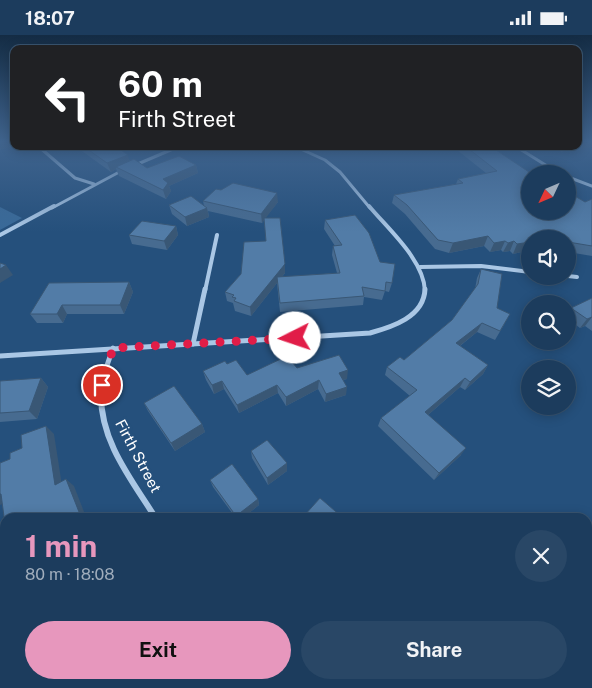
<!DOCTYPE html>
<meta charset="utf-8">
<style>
:root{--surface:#1c3c5d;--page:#294766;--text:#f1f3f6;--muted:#a0adbc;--line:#3a5672;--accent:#e797bd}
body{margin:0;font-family:"Public Sans",sans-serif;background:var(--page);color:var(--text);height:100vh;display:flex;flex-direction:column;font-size:19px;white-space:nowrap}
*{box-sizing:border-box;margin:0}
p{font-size:16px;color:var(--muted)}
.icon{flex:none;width:28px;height:28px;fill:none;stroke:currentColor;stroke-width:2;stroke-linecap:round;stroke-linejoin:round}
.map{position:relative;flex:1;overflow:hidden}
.panel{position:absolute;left:0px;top:478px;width:592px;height:176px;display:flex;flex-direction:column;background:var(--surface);border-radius:15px 15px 0 0;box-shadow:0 2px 12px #0003,0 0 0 1px var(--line)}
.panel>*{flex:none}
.hud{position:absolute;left:10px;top:10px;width:572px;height:105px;border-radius:10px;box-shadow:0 2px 12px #0003,0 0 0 1px var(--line);background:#202124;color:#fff;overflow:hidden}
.needle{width:32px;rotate:226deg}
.tools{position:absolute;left:521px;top:130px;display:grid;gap:10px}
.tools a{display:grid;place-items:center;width:55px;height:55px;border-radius:50%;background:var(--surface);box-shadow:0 2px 12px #0003,0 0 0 1px var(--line);font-size:25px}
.pin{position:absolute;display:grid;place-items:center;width:42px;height:42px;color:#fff;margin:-21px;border:2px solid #fff;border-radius:50%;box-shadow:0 1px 5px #0007}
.me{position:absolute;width:55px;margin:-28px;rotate:266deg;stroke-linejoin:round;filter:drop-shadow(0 0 4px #0008)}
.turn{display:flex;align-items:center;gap:18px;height:105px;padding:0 25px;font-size:22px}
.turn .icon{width:65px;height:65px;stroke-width:2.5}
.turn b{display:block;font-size:35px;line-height:42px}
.round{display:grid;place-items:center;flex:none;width:52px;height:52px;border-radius:26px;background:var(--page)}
.summary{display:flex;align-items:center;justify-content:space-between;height:85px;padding:0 25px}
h1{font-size:30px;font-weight:700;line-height:38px;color:var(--accent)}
.button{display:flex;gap:10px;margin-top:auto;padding:10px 25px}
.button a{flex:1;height:58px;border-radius:30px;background:var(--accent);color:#111;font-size:20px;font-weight:700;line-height:58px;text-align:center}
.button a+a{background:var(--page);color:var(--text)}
.status{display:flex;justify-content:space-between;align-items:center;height:35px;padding:0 25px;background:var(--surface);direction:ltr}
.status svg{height:14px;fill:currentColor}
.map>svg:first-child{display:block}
</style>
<div class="status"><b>18:07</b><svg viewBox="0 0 49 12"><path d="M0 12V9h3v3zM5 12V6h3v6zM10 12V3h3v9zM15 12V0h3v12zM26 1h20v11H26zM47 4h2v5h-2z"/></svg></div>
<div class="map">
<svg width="592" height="653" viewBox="0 0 592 653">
<rect width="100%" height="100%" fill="#25507c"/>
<path fill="#396a99" d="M0,172L22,183L0,195Z"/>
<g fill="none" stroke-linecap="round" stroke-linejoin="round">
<g stroke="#aac7e5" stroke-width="3">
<path d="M38,111L75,143L94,149"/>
<path d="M294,111L325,125L340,137L370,173"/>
<path d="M515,111L560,139"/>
<path d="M133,131L180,111"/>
<path d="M568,142L592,151"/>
<path d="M52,173L123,135"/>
</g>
<g stroke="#aac7e5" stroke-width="4">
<path d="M369,171C388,194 424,225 425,256"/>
<path d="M0,200L54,171"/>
<path d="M420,232L481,231L530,237"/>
<path d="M568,241L577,242"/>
<path d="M205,256L217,200"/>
</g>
<g stroke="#aac7e5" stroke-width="5">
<path d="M193,309L205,254"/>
<path d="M0,321L370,298C392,292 424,282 425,254"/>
<path d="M101,360L103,342L113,313"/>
</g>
<path stroke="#aac7e5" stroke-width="6" d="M101,358C100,406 131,444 155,482"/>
<path stroke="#aac7e5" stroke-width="8" d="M257,649L259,653"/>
</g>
<g fill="#476b90">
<path d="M75,111H115L130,126L147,133L196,130L198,138L169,151L171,156L166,164L119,141L116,134L111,137Z"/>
<path d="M452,111H490L530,176L585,167L592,164V221L568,217V204H530V215L513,219L510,216L503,217L501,215L490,217L484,211L449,218L435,214L405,179L392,168L394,160L456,149L458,144L486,138Z"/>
<path d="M551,111H579L562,117Z"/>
<path d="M203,166L278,167L265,183L285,238L282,242L337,238L332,220L333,211H335L324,194L325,185L380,227L392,248L389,257L385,256L382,265L364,262L363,270L280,277L277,248L251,281L235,276L233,268L227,266L225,257L241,239L266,206L265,184L262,188L208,176L209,182L187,191L172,179L169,170L204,171Z"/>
<path d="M176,191L178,200L167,215L132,209L129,200Z"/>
<path d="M481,234L497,273L505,288L495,305L477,297L460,311L488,330L483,339L465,355L460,352L428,380L461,420L434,445L378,391L381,383L410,361L385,340L387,332L404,325L452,285L475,254L477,243Z"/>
<path d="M129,247L133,257L124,279H67L63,288H37L30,279Z"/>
<path d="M592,263V296L585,291L580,293L568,284V278L571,273Z"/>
<path d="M297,333L347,344L343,345L346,360L325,367L318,354L286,371L278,358L239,378L224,354L214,359L206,345L203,336L247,340Z"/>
<path d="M41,343L48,352L37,384L0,387V346Z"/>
<path d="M144,368L202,389L205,397L175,416L148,376Z"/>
<path d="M251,416L287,428V436L268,450L252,423Z"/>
<path d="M210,445L258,464L259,470L244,482H235L213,452Z"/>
<path d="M371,649H471L479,653H369Z"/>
</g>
<g fill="#395775">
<path d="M0,106H10L13,111L0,115Z"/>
<path d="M586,106H592V112L562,117L565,111H579V107Z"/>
<path d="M128,120L130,128L116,132V134L111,137L107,128Z"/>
<path d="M196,130L198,138L169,151L171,156L166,164L163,155V144Z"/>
<path d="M277,158L278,167L262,188L261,179Z"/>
<path d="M207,173L209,182L187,191L185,182Z"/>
<path d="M176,191L178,200L167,215L164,206Z"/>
<path d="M488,201L484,211L449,218L453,208Z"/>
<path d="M505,206L501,215L490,217L494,208Z"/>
<path d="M514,206L510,216L503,217L508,208Z"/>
<path d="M530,207V215L513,219L517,209Z"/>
<path d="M285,229V238L251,281L250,272Z"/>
<path d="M6,230L13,240L0,248V234Z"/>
<path d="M129,247L133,257L124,279L120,270Z"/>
<path d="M62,270L67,279L63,288L57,279Z"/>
<path d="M592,282L585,291L580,293L587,284Z"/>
<path d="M482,288L477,297L452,317L456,308Z"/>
<path d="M488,330L483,339L465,355L470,347Z"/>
<path d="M348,335L347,344L338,346L339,338Z"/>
<path d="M41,343L48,352L37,384L29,376Z"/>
<path d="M465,343L460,352L421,386L425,377Z"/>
<path d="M319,345L318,354L286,371V362Z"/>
<path d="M222,346L224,354L214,359L212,350Z"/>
<path d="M277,350L278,358L239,378L237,370Z"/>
<path d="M347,352L346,360L325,367L326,359Z"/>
<path d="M202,389L205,397L175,416L171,408Z"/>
<path d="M46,391L54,399L63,457L55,450Z"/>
<path d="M466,413L461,420L434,445L439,438Z"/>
<path d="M287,428V436L268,450L267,443Z"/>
<path d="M66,444L74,451L86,482H81Z"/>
<path d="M0,459L11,466L0,470Z"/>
<path d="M258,464L259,470L244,482H236V481Z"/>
<path d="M5,543V550L0,548V546Z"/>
<path d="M140,649H147L149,652H152L153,653H142Z"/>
</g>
<g fill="#527ca7" stroke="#395775">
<path d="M83,111H115L128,120L107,128Z"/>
<path d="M465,111H490L532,139H530V176H568V157L585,167L592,164V211L568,207V204H549L548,203L543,204H530V207L517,209L514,206L508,208L505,206L494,208L488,201L453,208L438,205L407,170L394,160L463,148L458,144L497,136Z"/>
<path d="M179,121L196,130L163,144L168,148L163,155L116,132L134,124L147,133Z"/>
<path d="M233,148L277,158L261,179L203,166L216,154L221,155Z"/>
<path d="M191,161L207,173L185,182L169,170Z"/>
<path d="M355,180L369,198L380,227L395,229L392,248L386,247L385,256L362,252L364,261L280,268L277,242L340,238L333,211L342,210L325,185Z"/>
<path d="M264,183H280L285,229L250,272L234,266L236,263L232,262L234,260L225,257L241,239L244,207L266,206Z"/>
<path d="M142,186L176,191L164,206L129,200Z"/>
<path d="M0,228L6,230L0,234Z"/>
<path d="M481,234L502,239L497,273L510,279L500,296L482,288L456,308L488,330L470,347L465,343L425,377L466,413L439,438L381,383L417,355L387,332L400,322L404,325L452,285L478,249Z"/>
<path d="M129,247L120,270H62L57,279H30L49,248Z"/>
<path d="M592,263V282L587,284L571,273Z"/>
<path d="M339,320L348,335L339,338L347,352L326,359L319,345L286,362L277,350L237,370L222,346L212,350L203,336L225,326L227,329L236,325L247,340L287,321L297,333Z"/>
<path d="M41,343L29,376L0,378V346Z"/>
<path d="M174,351L202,389L171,408L144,368Z"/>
<path d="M46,391L55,450L66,444L81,482H5V489L1,459H0V428L10,424V418L22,413L21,400Z"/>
<path d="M267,405L287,428L267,443L251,416Z"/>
<path d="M232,429L258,464L236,481L210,445Z"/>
<path d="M320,463L342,482H303Z"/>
<path d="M5,523V543L0,546V526Z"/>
<path d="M102,649H140L142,653H97Z"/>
<path d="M374,649H471L479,653H373Z"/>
</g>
<linearGradient id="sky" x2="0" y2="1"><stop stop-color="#142c44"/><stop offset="0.54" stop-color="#40648e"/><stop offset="1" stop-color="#40648e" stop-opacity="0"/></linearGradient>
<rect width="592" height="197" fill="url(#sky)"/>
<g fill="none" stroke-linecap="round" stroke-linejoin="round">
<path stroke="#e11d48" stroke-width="9" stroke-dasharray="0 16.2" d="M102,350L113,313L295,303"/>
</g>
<g text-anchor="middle" stroke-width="5" stroke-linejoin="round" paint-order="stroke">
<g font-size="15" fill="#fff" stroke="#25507c">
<text transform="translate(138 421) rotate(62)" y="5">Firth Street</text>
</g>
</g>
</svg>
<div class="tools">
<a><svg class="needle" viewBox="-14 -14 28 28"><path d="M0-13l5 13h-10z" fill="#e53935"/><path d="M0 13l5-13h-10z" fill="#a0adbc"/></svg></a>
<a><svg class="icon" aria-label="sound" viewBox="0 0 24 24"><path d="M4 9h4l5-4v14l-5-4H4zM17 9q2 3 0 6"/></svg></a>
<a><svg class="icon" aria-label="search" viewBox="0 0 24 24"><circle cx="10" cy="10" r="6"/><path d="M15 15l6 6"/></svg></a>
<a><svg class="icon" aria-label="layers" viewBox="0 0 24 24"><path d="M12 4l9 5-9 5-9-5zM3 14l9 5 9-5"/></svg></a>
</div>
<div class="pin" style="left:102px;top:350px;background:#d93025"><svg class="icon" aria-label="arrive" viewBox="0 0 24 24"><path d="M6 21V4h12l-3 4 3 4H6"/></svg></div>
<svg class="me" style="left:295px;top:303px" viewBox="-20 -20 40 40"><circle r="19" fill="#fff"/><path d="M0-13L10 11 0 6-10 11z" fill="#e11d48"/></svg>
<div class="hud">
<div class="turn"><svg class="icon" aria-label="left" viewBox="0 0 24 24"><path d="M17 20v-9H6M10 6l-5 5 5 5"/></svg><div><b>60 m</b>Firth Street</div></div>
</div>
<section class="panel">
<div class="summary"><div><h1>1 min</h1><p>80 m · 18:08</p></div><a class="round"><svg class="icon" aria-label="close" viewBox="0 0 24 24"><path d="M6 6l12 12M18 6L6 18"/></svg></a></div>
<div class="button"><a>Exit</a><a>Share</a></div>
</section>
</div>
